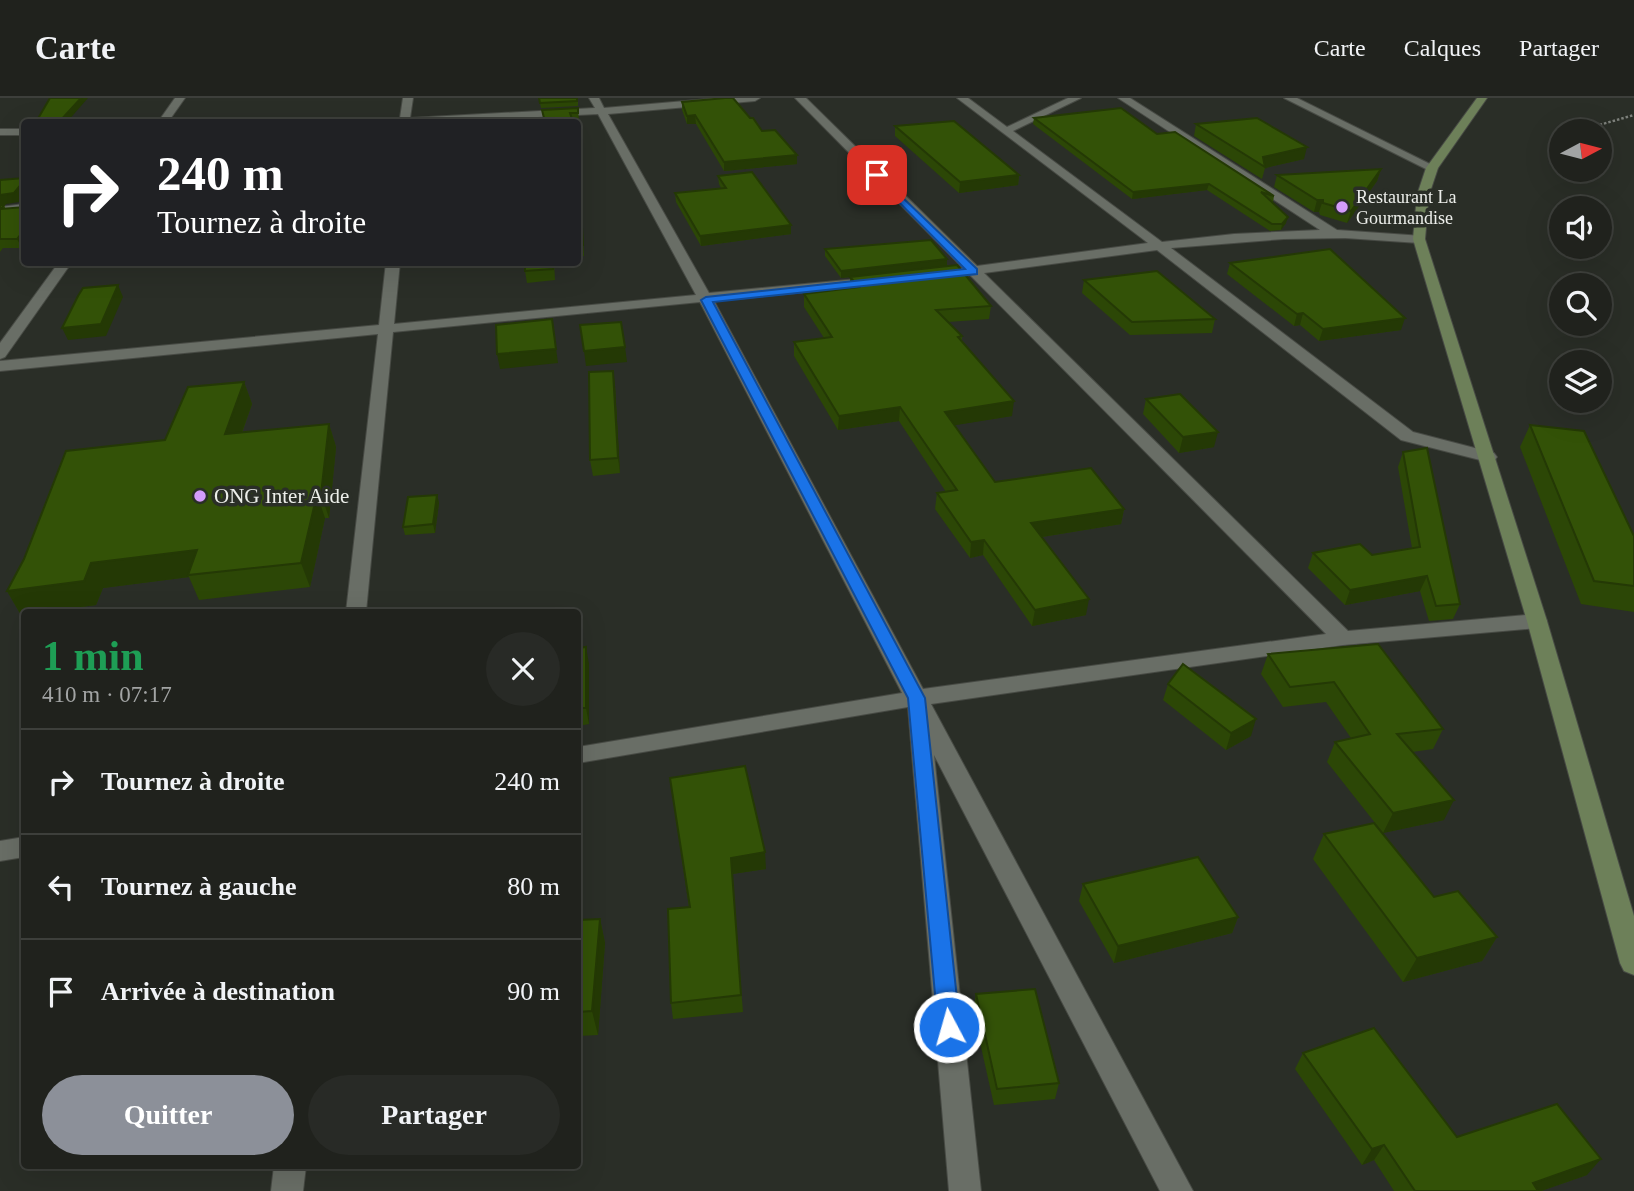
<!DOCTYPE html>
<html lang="fr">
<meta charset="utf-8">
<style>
:root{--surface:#20221d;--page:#282a26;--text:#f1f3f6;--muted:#a2a4a4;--line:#3d3f3b;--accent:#8c9099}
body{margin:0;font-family:"Times New Roman",serif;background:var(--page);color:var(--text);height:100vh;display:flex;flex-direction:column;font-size:26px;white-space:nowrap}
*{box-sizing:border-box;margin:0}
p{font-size:23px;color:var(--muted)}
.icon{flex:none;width:38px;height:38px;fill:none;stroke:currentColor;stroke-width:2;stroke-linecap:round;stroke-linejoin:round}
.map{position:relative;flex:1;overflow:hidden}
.panel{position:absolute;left:21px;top:511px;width:560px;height:560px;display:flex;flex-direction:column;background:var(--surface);border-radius:7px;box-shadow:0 7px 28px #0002,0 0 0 2px var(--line)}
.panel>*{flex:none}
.guide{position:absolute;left:21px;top:21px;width:560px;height:147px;border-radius:7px;box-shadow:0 7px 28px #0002,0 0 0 2px var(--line);background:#202124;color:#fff;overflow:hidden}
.needle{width:46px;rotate:83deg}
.fabs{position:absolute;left:1549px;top:21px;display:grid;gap:14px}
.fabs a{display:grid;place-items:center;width:63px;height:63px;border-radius:50%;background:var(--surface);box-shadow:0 7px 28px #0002,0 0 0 2px var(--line);font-size:35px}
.pin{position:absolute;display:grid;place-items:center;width:60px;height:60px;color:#fff;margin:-30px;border-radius:14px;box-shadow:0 4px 10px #0006}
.me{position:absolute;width:77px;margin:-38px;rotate:354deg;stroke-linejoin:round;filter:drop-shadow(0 0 5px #0008)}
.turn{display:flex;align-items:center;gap:24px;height:147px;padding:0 21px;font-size:32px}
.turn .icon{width:91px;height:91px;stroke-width:2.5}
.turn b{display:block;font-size:49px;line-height:60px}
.round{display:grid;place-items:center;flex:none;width:74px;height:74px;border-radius:37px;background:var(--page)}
.head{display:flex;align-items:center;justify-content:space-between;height:119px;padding:0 21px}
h1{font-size:42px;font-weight:700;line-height:52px;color:#1e9e55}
.button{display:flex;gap:14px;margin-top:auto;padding:14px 21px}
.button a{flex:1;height:80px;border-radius:42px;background:var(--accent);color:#fff;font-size:28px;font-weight:700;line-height:80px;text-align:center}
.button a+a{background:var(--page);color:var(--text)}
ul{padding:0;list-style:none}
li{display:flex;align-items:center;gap:21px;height:105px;padding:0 21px;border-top:2px solid var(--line)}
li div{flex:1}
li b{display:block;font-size:26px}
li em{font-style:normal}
header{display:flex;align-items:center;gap:42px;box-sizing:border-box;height:98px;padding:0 35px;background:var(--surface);border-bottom:2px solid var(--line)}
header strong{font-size:33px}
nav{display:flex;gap:38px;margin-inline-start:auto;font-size:24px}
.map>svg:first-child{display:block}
</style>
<header>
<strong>Carte</strong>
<nav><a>Carte</a><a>Calques</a><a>Partager</a></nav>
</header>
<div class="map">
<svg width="1634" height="1093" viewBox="0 0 1634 1093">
<rect width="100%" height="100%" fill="#2a2e27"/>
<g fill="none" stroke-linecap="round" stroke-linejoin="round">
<defs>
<path id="lane" d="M24,106V112L0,115V109Z"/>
<g id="street">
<path d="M175,0H185L168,24H158Z"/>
<path d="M403,0H413L410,20L595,10L589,0H599L604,10L720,0H760L755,3L608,16L709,195L879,179L886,183L879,187L714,203L923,591L1326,536L970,177L931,180V174L963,170L795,0H806L977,168L1148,145L957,0H968L1007,29L1068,0H1081L1013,33L1162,144L1234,136L1320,132L1118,0H1130L1337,132L1423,138L1425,141L1419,145L1345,140L1284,141L1171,150L1413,334L1494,355L1497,359L1494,363L1488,364L1401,342L1157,152L984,175L1348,533L1537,516L1544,518L1547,523L1544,528L1537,530L1343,547L931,606L1193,1093H1160L934,657L981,1093H949L908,609L578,665V649L902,595L700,204L393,234L366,514H346L378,236L0,273V263L379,227L386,164H400L394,226L696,197L598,16L434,24H377L382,21L400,20Z"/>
<path d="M1284,0H1297L1438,70L1428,72Z"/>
<rect x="0" y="31" width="24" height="6"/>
<path d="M59,164H72L5,259L0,261V245Z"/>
<path d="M24,739V759L0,763V743Z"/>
<path d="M274,1068H306L303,1093H271Z"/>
</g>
<path id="secondary" d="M1477,0H1487L1438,70L1429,97L1425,141L1547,523L1634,818V877L1624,873L1620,865L1527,523L1413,141L1417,97L1426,70Z"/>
</defs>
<use href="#lane" stroke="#474a44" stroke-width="2"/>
<use href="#street" stroke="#474a44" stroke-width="2"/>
<use href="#secondary" stroke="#474a44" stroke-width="2"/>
<path stroke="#7d807b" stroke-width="2.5" stroke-dasharray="2.5 2" stroke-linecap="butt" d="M1578,33L1634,17"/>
<use href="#lane" fill="#696e66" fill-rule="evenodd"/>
<use href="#street" fill="#696e66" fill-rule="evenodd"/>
<use href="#secondary" fill="#6d8059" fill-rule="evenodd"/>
</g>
<g fill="#2c4706">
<path d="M539,0H578V8L541,10Z"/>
<path d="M682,4L750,20L762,33L797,57V66L724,73L696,26H687L682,12Z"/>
<path d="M578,10L579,24H544L542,12Z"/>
<path d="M1034,20L1157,36L1274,98L1273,104H1271L1286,125L1281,132L1270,133L1207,92L1132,101L1033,26Z"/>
<path d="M1196,26L1304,61L1265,70L1262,81L1194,38Z"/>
<path d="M895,28L1019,77L1018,87L959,95L895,38Z"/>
<path d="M578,47L584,158H578Z"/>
<path d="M1381,71L1377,83L1347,125L1320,117L1319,114H1314L1274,89L1277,77Z"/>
<path d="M718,78L791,127V136L701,148L676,104L675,95L721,90L719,86Z"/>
<path d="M0,107H4L22,150H3L0,154Z"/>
<path d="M825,151L947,161V168L991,208L989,221L948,224L962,238V243L1012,318L954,327L995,384L1124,411L1121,426L1042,439L1086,517L1032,528L983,457L970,460L935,411L937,395L946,394L899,323L838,332L794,258V244L824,240L804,209V196L850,190V179L841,180L825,158Z"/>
<path d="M554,164L555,182L527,185L525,173Z"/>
<path d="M1230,165L1401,232L1319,243L1300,227L1294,228L1227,176Z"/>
<path d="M1084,182L1215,221L1212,235L1130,237L1082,195Z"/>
<path d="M613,273L615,288L620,375L593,378L590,362Z"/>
<path d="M244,284L252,306L242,335L329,326L336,349L329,420H325L310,489L199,502L189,479L103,490L96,507L42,514H24L21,517L7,493L165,342Z"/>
<path d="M1146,301L1214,349L1179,355L1143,316Z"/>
<path d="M1530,327L1634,438V514L1581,506L1520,349Z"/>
<path d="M1403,354L1460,506L1453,521L1429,523L1420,493L1345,507L1308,470L1313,455L1372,457L1412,450L1398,369Z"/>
<path d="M437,397L439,405L435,435L405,437L403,429Z"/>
<path d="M578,550L589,566V626L578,628Z"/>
<path d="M1268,556L1443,631L1433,651L1412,654L1444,722L1383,735L1327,664L1335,644L1351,640L1326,604L1283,609L1261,576Z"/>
<path d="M1168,586L1251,638L1226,652L1163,602Z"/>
<path d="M670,680L766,771L732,776L743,914L673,921L671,905L689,809Z"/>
<path d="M1324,736L1434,799L1497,839L1482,863L1403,884L1313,761Z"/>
<path d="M1083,786L1238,819L1232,835L1114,865L1079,803Z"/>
<path d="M600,821L605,845L598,937L579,938L578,956V822Z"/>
<path d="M976,896L1059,985L1055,1001L994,1007L973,913Z"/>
<path d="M1303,955L1457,1039L1587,1077L1541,1093H1394L1374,1062L1362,1067L1295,971Z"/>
</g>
<g fill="#243905">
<path d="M81,0H88L67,24H59Z"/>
<path d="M695,17L696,26H687V18Z"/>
<path d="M1307,49L1304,61L1265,70L1263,59Z"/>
<path d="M797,57V66L724,73V64Z"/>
<path d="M1381,71L1377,83L1347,125L1351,113Z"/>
<path d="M1019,77L1018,87L959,95L960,84Z"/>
<path d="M24,83V97L19,104L0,107V97Z"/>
<path d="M1209,86L1207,92L1132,101L1133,94Z"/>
<path d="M1317,102H1323L1319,114H1314Z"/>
<path d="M1288,119L1286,125L1281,132L1282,126Z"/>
<path d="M791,127V136L701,148L700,138Z"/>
<path d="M24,132V147L22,150L17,141Z"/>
<path d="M947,161V168L841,180V173Z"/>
<path d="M118,187L123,199L106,238L68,242L62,230Z"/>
<path d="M1303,215L1300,227L1294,228L1297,216Z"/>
<path d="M1405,220L1401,232L1319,243L1323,231Z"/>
<path d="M552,221L558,265L500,271L497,256Z"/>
<path d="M625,249L627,264L586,268L584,253Z"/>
<path d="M613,273L615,288L620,375L618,360Z"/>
<path d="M244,284L252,306L233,359L225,336Z"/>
<path d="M1014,303L1012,318L944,329L945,314Z"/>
<path d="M900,309L899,323L838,332L839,318Z"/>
<path d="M329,326L336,349L329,420L321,396Z"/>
<path d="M1218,334L1214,349L1179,355L1183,339Z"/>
<path d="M317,396L325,420L310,489L301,465Z"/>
<path d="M437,397L439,405L435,435L433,426Z"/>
<path d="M1124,411L1121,426L1029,441L1031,425Z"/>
<path d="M984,442L983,457L970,460L971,444Z"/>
<path d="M197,452L188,477L189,479L103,490L96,507L42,514H24V517H21L7,493L91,465Z"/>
<path d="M1427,478L1420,493L1345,507L1350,492Z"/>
<path d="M1089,501L1086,517L1032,528L1035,512Z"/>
<path d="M586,549L589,566V626L586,610Z"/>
<path d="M1256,621L1251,638L1226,652L1231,635Z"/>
<path d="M1454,702L1444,722L1383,735L1393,715Z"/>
<path d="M765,754L766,771L732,776L731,760Z"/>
<path d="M1238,819L1232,835L1114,865L1118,848Z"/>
<path d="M600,821L605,845L598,937L592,913Z"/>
<path d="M1497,839L1482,863L1403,884L1417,860Z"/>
<path d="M578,930L579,938L578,956Z"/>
<path d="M1384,1047L1374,1062L1362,1067L1372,1051Z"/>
<path d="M1601,1061L1587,1077L1541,1093H1526L1533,1085Z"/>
</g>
<g fill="#335207" stroke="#243905" stroke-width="2">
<path d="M50,0H81L59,24H36Z"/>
<path d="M539,0H577V3L540,5Z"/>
<path d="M725,0H733L750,20H753L762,33L775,32L797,57L724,64L695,17L687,18L682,4Z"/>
<path d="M578,10V15H570L573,24H545L542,12Z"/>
<path d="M1121,10L1157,36L1175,34L1274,98L1261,94L1288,119L1282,126H1272L1209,86L1133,94L1034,20Z"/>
<path d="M1257,20L1307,49L1263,59L1265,69L1196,26Z"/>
<path d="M954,23L1019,77L960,84L895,28Z"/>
<path d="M578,59L583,147H578Z"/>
<path d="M1381,71L1351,113L1323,105V102H1317L1277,77Z"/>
<path d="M752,74L791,127L700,138L675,95L726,90L718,78Z"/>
<path d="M24,80V83L14,95L0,97V82Z"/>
<path d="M0,107H4L1,111L24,109V132L17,141H0Z"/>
<path d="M931,142L947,161L841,173L825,151Z"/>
<path d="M1330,151L1405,220L1323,231L1303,215L1297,216L1230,165Z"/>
<path d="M525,164H553V171L525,173Z"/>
<path d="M957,167L991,208L936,212L962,238L958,239L1014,303L945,314L995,384L1091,370L1124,411L1031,425L1089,501L1035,512L984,442L971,444L937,395L957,392L900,309L839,318L794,244L832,239L804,196L859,189L850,179Z"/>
<path d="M1157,173L1215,221L1132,224L1084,182Z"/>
<path d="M118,187L101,226L62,230L78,198L83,190Z"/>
<path d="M552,221L556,251L497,256L496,227Z"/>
<path d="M621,224L625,249L584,253L580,227Z"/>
<path d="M613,273L618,360L590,362L589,274Z"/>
<path d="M244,284L225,336L329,326L321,396H317L301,465L188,477L197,452L91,465L84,483L7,493L24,461L66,353L165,342L188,289Z"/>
<path d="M1180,296L1218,334L1183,339L1146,301Z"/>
<path d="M1530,327L1584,333L1634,438V488L1594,483Z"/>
<path d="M1427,350L1460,506L1436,508L1427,478L1350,492L1313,455L1360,446L1372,457L1420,449L1403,354Z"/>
<path d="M437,397L433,426L403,429L408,399Z"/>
<path d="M1378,546L1443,631L1397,636L1454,702L1393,715L1335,644L1370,636L1334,584L1290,589L1268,556Z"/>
<path d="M586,549V610H578V550Z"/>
<path d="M1183,566L1256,621L1231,635L1168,586Z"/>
<path d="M745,668L765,754L731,760L741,897L671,905L668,811L690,809L670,680Z"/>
<path d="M1374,725L1434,799L1458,793L1497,839L1417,860L1324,736Z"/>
<path d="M1198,759L1238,819L1118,848L1083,786Z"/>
<path d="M600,821L592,913L578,914V822Z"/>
<path d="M1035,891L1059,985L997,991L976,896Z"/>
<path d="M1374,930L1457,1039L1557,1006L1601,1061L1533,1085L1538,1093H1415L1384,1047L1372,1051L1303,955Z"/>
</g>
<path fill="#1a73e8" stroke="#114b97" stroke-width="2" d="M877,75L977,171V176L713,204L925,600L960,929L956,936L949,939L941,936L938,929L908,600L701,202L706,199L965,171L874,79Z"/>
<g fill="#d49cfb" stroke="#2a2e27" stroke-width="2.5">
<circle cx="1342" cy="109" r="7"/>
<circle cx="200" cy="398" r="7"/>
</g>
<g text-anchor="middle" stroke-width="7" stroke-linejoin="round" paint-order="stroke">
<g font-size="18" fill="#eceeea" stroke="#2a2e27" text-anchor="start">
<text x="1356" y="105">Restaurant La<tspan x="1356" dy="21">Gourmandise</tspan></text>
</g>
<g font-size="21" fill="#eceeea" stroke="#2a2e27" text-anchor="start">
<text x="214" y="405">ONG Inter Aide</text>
</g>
</g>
</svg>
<div class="fabs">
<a><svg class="needle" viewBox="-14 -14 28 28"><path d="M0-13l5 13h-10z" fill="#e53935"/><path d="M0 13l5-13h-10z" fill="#a2a4a4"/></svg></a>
<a><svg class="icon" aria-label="sound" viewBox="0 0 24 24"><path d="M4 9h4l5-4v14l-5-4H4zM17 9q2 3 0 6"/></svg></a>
<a><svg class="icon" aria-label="search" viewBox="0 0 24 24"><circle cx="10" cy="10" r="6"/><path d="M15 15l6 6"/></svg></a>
<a><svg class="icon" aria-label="layers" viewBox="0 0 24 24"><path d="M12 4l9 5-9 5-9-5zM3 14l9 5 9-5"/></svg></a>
</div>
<div class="pin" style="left:877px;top:77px;background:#d93025"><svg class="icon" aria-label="arrive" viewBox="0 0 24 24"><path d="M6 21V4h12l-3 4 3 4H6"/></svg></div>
<svg class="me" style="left:949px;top:929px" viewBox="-20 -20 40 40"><circle r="17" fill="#1a73e8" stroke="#fff" stroke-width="3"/><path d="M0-11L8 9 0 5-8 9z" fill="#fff"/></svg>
<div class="guide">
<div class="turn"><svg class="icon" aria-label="right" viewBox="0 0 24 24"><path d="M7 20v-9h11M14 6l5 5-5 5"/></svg><div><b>240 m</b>Tournez à droite</div></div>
</div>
<section class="panel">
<div class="head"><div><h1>1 min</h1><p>410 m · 07:17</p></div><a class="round"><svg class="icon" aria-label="close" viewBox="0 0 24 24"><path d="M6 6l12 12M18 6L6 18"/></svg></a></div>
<ul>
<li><svg class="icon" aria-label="right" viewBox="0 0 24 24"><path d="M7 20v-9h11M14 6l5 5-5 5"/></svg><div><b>Tournez à droite</b></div><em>240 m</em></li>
<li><svg class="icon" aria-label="left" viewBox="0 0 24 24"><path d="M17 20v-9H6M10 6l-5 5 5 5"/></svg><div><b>Tournez à gauche</b></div><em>80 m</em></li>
<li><svg class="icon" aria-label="arrive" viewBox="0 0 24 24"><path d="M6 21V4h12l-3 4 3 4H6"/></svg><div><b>Arrivée à destination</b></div><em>90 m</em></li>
</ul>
<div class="button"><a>Quitter</a><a>Partager</a></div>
</section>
</div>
